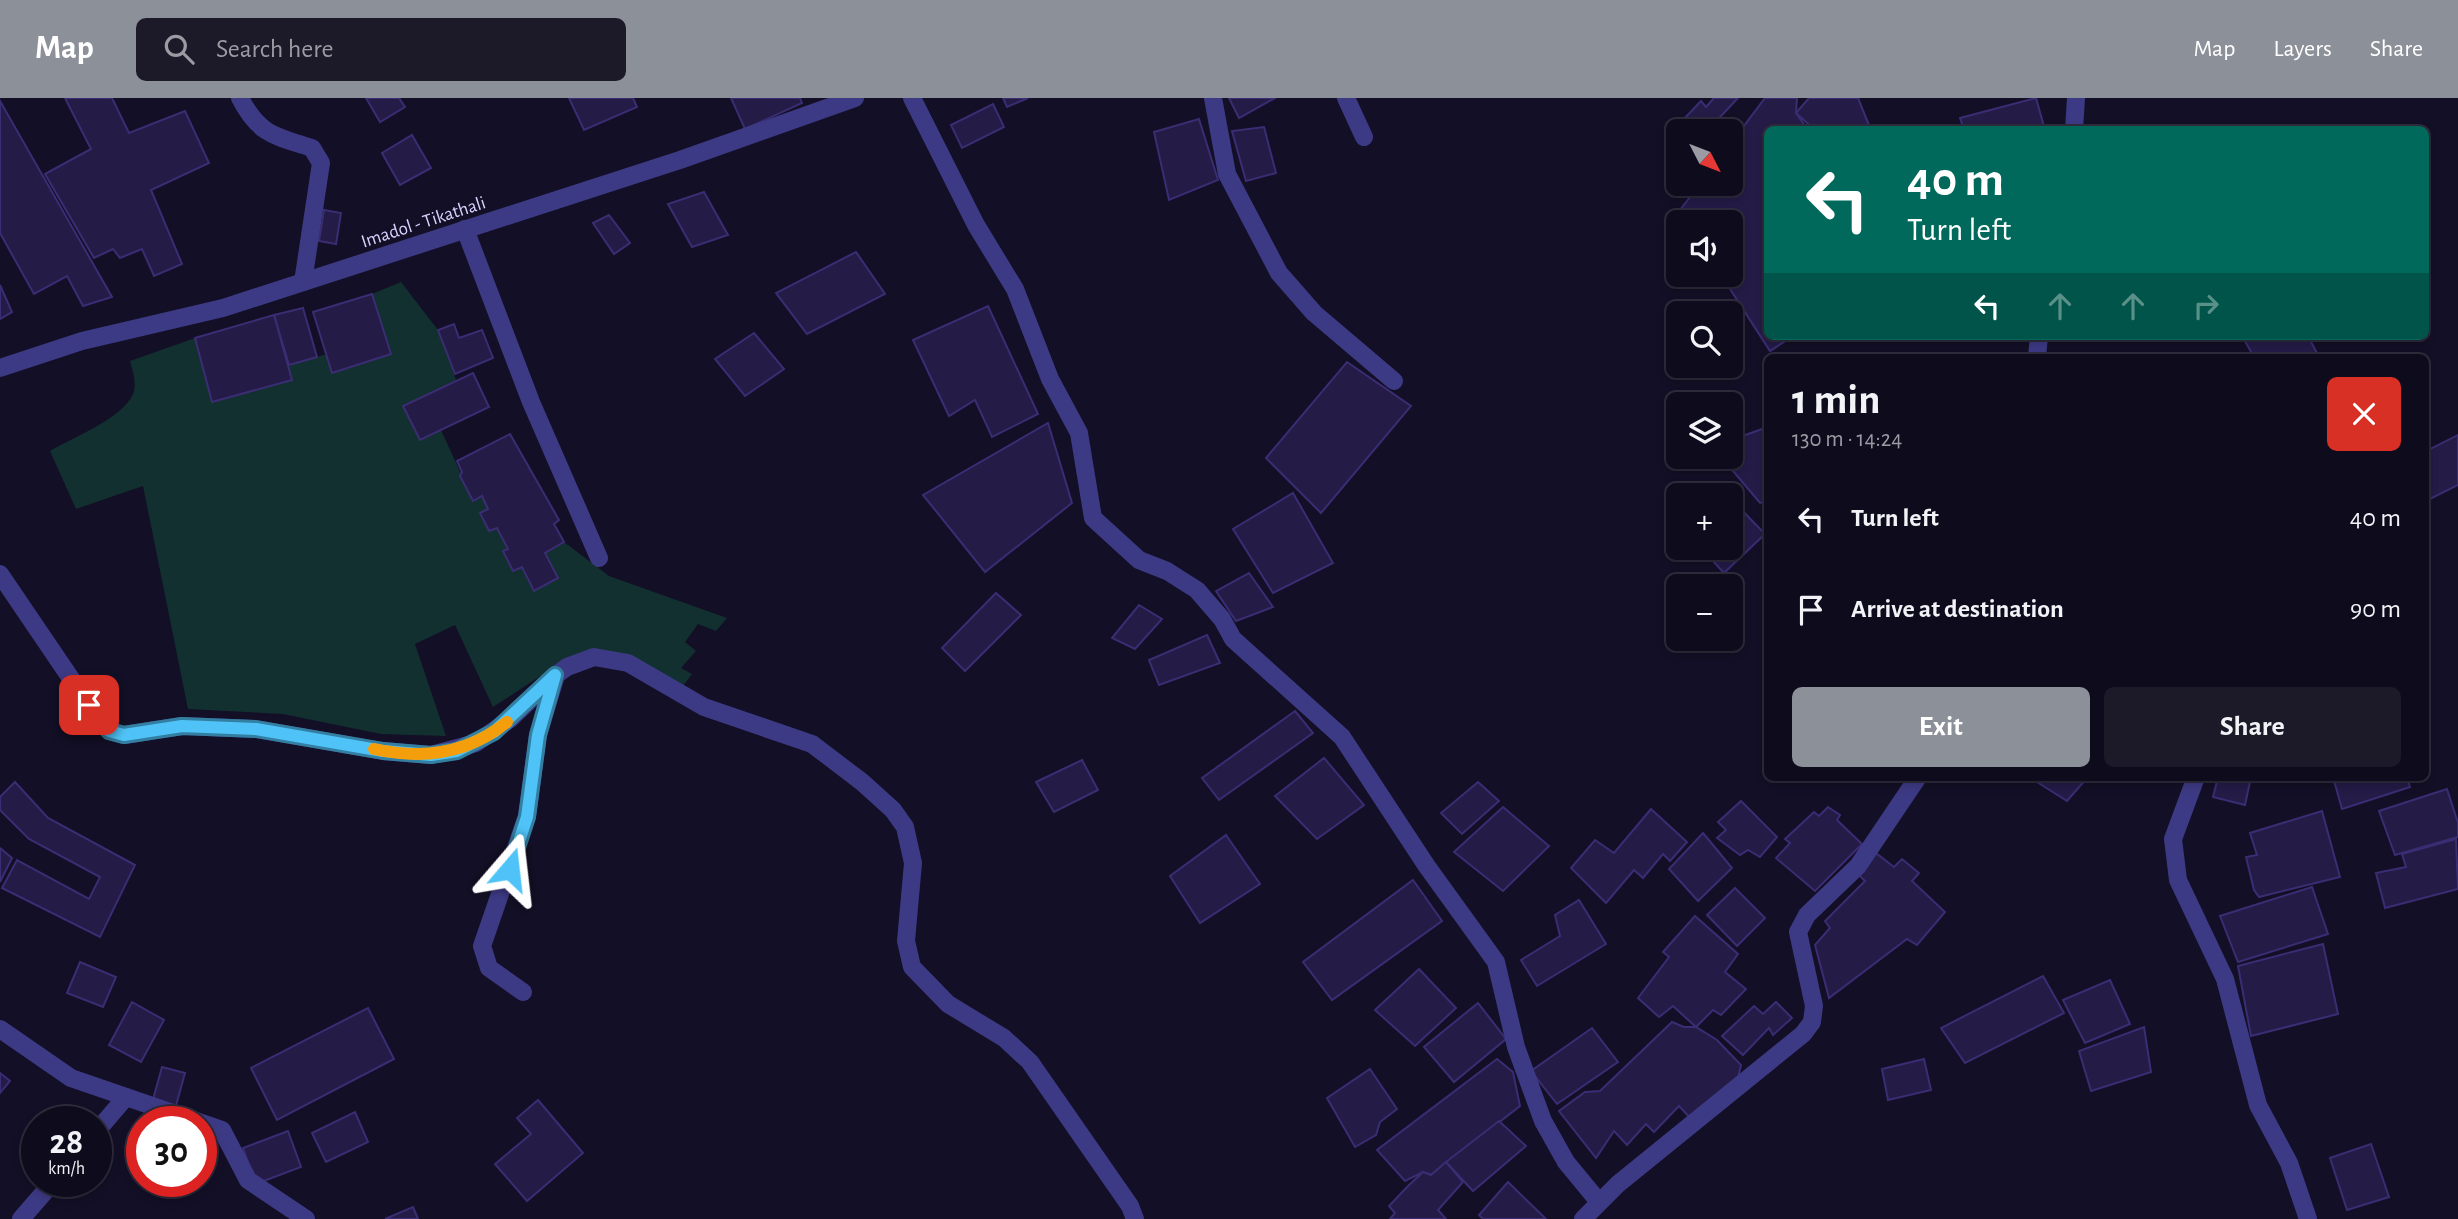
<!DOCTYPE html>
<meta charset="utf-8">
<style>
:root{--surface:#0e0b1c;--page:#1c1929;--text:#f1f3f6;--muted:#9b9ba3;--line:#2e2b3b;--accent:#8c9099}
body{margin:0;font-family:"Alegreya Sans",sans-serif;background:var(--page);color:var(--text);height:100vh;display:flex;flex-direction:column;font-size:26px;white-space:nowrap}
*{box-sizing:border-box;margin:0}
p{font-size:23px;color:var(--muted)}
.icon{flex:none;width:38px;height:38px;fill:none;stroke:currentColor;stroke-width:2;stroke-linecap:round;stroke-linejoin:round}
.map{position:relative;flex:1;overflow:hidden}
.drawer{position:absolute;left:1764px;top:256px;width:665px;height:427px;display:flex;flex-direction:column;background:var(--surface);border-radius:10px;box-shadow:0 4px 10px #0003,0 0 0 2px var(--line)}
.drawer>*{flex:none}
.banner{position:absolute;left:1764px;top:28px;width:665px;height:214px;border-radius:10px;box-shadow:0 4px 10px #0003,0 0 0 2px var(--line);background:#00695c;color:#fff;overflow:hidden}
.needle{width:46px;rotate:132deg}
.tools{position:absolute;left:1666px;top:21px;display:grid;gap:14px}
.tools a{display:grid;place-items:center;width:77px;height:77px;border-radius:10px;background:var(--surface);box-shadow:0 4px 10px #0003,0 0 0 2px var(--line);font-size:35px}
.speed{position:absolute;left:21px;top:1008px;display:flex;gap:14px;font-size:35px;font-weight:700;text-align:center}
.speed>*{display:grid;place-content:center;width:91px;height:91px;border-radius:50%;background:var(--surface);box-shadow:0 4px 10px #0003,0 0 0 2px var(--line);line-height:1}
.speed small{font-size:18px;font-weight:400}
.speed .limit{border:10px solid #d22;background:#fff;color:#111}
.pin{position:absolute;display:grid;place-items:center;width:60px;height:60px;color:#fff;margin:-30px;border-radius:14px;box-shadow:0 4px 10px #0006}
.me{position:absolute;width:77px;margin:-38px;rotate:17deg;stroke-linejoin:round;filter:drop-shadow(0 0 5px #0008)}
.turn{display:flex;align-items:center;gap:24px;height:147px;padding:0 28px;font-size:32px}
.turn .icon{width:91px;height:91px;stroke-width:2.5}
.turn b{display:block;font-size:49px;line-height:60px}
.lanes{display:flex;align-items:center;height:66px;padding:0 28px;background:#0003;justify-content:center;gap:35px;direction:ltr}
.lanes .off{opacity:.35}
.round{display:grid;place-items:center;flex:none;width:74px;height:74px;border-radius:10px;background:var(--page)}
.summary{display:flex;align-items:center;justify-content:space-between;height:119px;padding:0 28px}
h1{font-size:42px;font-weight:700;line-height:52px}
.primary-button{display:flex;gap:14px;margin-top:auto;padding:14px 28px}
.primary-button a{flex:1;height:80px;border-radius:10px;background:var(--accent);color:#fff;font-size:28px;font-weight:700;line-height:80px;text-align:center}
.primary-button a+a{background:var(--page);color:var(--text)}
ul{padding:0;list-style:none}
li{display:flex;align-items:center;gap:21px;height:91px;padding:0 28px}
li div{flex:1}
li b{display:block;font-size:26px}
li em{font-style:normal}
header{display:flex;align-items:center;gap:42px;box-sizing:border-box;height:98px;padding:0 35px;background:var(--accent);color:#fff}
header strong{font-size:33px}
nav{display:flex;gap:38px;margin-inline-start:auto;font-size:24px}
.search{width:490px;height:63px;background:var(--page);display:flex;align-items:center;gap:18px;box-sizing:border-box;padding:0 24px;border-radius:10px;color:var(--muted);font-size:26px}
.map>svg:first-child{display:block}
</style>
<header>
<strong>Map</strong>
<div class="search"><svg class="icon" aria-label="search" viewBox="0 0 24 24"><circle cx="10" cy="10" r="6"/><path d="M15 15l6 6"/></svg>Search here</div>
<nav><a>Map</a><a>Layers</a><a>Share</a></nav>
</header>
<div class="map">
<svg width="2458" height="1121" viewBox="0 0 2458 1121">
<rect width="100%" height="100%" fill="#130f26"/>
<path fill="#12302f" d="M401,184L438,232L456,282L404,308L420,342L441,332L473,402L482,398L488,411L480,415L489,433L497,430L508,451L503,453L513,473L522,469L534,492L558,480L545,455L564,444L609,478L727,520L716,533L698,526L685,544L696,553L681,570L692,576L680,592L621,560L559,566L493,609L455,527L415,546L446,638L381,636L283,616L188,611L143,388L76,411L50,353C72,340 123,320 133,296C137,286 133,274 130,263L195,240L213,303L291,282L289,267L327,256H391L372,196Z"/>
<g fill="#241b47" stroke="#3b2d73" stroke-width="2">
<path d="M65,0H112L129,35L185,13L209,65L151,92L182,166L154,178L142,151L120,160L113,151L94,160L45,76L91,51Z"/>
<path d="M366,0H399L405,9L380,24Z"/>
<path d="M569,0H633L637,9L584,32Z"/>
<path d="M731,0H800L802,5L745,31Z"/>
<path d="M1003,0H1028L1007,9Z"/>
<path d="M1229,0H1275L1239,20Z"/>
<path d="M1714,0H1738L1707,33H1686L1680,25L1701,3L1706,9Z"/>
<path d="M1765,0H1797L1796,15L1808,32H1768V238H1793L1770,253L1721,177H1731V124H1688L1680,112L1700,86H1731V45Z"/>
<path d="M1809,0H1858L1871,32H1815L1796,15Z"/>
<path d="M2036,0L2045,32H1964L1960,20Z"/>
<path d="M0,3L112,199L83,208L67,178L34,196L0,135Z"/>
<path d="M993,6L1004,29L962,50L951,27Z"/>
<path d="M1199,21L1218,82L1169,102L1154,34Z"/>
<path d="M1264,29L1276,75L1246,83L1232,33Z"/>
<path d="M412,37L431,70L400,87L382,55Z"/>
<path d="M704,94L728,137L692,149L668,106Z"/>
<path d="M324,112L341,115L336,146L319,143Z"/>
<path d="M609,117L630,145L614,156L593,125Z"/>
<path d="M856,154L885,196L807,236L776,195Z"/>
<path d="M0,187L12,214L0,221Z"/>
<path d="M372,196L391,256L332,275L313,214Z"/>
<path d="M988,208L1038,316L992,339L975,302L949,318L913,242Z"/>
<path d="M303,210L317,259L289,267L274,217Z"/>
<path d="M274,217L292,282L212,304L195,240Z"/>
<path d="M454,226L459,240L482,232L493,260L455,276L438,232Z"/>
<path d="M754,235L784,271L745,298L715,261Z"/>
<path d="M2242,238H2308L2319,259H2254Z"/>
<path d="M1347,264L1411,308L1321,415L1266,360Z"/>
<path d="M473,275L489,309L420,342L403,308Z"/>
<path d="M1048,325L1072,405L985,474L923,397Z"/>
<path d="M1768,329V403L1760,405L1722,360L1731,359V342Z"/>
<path d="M510,336L559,422L554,426L564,444L545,455L558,480L534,493L522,469L513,473L503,453L508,451L497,430L489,433L480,415L488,411L482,398L473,403L460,378L462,374L457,363Z"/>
<path d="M2458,337V387L2426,403V353Z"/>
<path d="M1293,395L1333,465L1273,495L1233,431Z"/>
<path d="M1733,403L1765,436L1724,475L1701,450H1731Z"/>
<path d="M1249,475L1273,509L1236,523L1216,493Z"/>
<path d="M996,495L1021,517L965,573L942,550Z"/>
<path d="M1139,507L1162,521L1135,551L1112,540Z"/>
<path d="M1207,537L1220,565L1159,587L1149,562Z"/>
<path d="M1295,613L1313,635L1219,702L1202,680Z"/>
<path d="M1324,660L1364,707L1317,741L1275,698Z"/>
<path d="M1082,662L1098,692L1054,714L1036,684Z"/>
<path d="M2029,679H2085L2087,680L2067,703Z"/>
<path d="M2218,679H2251L2245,707L2213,699Z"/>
<path d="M2333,679H2407L2410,689L2342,711Z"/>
<path d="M15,684L48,720L135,767L100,839L2,790L17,762L89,801L100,779L29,741L0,712V699Z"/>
<path d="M1478,684L1499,703L1462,736L1441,715Z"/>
<path d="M2447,691L2458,725V739L2395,757L2379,713Z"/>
<path d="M1741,703L1777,739L1760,759L1748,752L1740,757L1717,740L1726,732L1718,724Z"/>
<path d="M1503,709L1549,748L1503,793L1454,754Z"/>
<path d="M1828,709L1840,717L1837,722L1862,746L1815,793L1776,760L1790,745L1785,741L1814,714L1819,718Z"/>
<path d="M1651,711L1687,744L1670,763L1663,756L1643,780L1634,772L1606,805L1571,770L1595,742L1614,755Z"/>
<path d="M2322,713L2340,779L2259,799L2254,792L2246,759L2257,757L2250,735Z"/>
<path d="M1703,735L1732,770L1698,803L1669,771Z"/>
<path d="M1226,737L1260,786L1200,825L1170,778Z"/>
<path d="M2456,741L2458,791L2385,810L2376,775L2406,769L2402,756Z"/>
<path d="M0,750L12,760L0,784Z"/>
<path d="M1876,755L1894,769L1902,761L1919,775L1912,783L1945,814L1917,847L1907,841L1829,900L1815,847L1830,830L1825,823L1865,783L1858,776Z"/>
<path d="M1413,782L1442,823L1332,902L1303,864Z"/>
<path d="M2312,789L2328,836L2238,864L2220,818Z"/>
<path d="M1735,790L1765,820L1737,848L1707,817Z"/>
<path d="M1579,802L1606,846L1537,888L1521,862L1560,838L1555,817Z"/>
<path d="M1695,818L1738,856L1725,874L1746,891L1721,917L1713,912L1696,929L1673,908L1659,919L1638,900L1669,859L1663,854Z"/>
<path d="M2323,846L2338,916L2251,938L2238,868Z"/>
<path d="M80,864L116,879L103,909L67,895Z"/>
<path d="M1419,871L1456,910L1415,948L1375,912Z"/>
<path d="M2043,878L2064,915L1965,965L1941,930Z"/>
<path d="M2110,882L2130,926L2085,945L2063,902Z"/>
<path d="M132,904L164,922L141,964L109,947Z"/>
<path d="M1776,904L1792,920L1773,937L1769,930L1743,957L1722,938L1754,908L1763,916Z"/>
<path d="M1478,905L1506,941L1454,984L1424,949Z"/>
<path d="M368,910L394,961L277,1022L251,970Z"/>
<path d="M1672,924L1684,929H1696L1717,942L1741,967L1738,980L1692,1022L1679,1008L1654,1034L1646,1026L1627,1047L1614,1033L1596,1060L1559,1013L1585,994L1600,993Z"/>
<path d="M2144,929L2151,974L2091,993L2079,953Z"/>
<path d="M1592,930L1618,964L1557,1006L1531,973Z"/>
<path d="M1497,961L1513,974L1520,1008L1431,1077L1423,1074L1405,1083L1377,1052Z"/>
<path d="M1924,961L1931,992L1888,1002L1882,971Z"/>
<path d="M162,969L185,975L175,1011L152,1005Z"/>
<path d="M1370,971L1397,1011L1380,1024L1376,1037L1355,1049L1327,1000Z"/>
<path d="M0,975L10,983L0,995Z"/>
<path d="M538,1002L583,1055L527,1103L495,1066L531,1036L517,1020Z"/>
<path d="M355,1014L368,1044L326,1064L312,1035Z"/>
<path d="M1499,1023L1526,1048L1473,1093L1446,1064Z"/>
<path d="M288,1033L301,1069L256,1086L243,1050Z"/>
<path d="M2371,1046L2389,1099L2347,1112L2330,1060Z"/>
<path d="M1446,1064L1463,1084L1438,1112L1446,1121H1390L1395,1115L1389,1108L1408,1088L1423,1074L1431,1077Z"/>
<path d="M1508,1084L1546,1121H1483L1479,1117Z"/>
<path d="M413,1109L418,1121H385Z"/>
</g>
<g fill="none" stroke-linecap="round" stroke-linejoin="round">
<g stroke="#3d3a85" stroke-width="18">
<path d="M240,0C259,37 275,38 312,50L321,65L303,184"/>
<path d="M912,0L976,127L1015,191L1050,281L1079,335L1093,420L1139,462L1167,473L1197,492L1222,521L1233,541L1342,639L1426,767L1496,864L1516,949L1543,1023L1566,1064L1599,1104"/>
<path d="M1213,0L1227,76L1279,175L1314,215L1394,283"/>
<path d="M1346,0L1364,39"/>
<path d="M2074,32L2076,0"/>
<path d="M465,131L531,304L599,460"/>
<path d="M2037,259L2039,238"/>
<path d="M0,270L82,243L223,210L680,62L855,0"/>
<path d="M0,476L97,619L109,633L124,637L182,628L256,631L383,653L431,657L476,645L510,621L556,577L567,569L594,559L628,565L704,609L812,646L862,684L893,712L905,729L913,765L906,843L912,869L948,906L1004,940L1030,964L1130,1108L1135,1121"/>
<path d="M2196,679L2173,741L2178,782L2225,881L2258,1007L2289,1065L2308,1121"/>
<path d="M523,894L489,870L482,848L527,718L538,637L555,581"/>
<path d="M0,931L71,980L222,1032L248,1082L306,1121"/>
<path d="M96,1034L126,999"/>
<path d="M21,1121L54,1083"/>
<path d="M1583,1121L1618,1086L1803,936L1812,924L1814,908L1798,834L1807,817L1858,768L1918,679"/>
</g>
</g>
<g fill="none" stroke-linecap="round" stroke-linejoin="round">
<defs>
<path id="route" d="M89,607L109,633L124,637L182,628L256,631L383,653L431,657L457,653L494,634L555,577L538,637L527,719L510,771"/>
</defs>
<use href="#route" stroke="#337fa1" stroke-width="18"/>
<use href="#route" stroke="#4fc3f7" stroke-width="12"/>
<path stroke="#f59e0b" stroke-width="12" d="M374,651C423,662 468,656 507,624"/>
</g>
<g text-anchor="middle" stroke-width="6" stroke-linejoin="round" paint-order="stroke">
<g font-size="19" fill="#d9d4ff" stroke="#130f26">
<text transform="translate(423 123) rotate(-18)" y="7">Imadol - Tikathali</text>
</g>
</g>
</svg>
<div class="tools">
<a><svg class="needle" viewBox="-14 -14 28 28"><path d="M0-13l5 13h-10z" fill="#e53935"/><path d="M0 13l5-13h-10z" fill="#9b9ba3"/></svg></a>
<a><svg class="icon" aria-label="sound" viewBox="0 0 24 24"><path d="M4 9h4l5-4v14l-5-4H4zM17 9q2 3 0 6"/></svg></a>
<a><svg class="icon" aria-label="search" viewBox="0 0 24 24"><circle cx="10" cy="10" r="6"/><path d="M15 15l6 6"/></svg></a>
<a><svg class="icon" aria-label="layers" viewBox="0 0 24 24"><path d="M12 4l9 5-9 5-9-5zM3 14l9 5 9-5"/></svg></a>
<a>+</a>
<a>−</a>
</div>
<div class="speed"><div>28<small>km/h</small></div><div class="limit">30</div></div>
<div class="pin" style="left:89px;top:607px;background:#d93025"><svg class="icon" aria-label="arrive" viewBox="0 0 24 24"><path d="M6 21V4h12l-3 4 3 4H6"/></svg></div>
<svg class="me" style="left:510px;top:771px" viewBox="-20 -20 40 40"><path d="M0-17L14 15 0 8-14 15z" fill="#4fc3f7" stroke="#fff" stroke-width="4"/></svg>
<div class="banner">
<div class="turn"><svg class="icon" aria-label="left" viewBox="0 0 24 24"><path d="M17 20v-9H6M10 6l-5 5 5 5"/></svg><div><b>40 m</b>Turn left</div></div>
<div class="lanes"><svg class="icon" aria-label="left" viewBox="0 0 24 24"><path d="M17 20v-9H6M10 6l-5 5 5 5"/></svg><svg class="icon off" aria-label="ahead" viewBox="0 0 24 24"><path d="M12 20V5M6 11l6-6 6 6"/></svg><svg class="icon off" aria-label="ahead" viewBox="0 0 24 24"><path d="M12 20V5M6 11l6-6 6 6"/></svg><svg class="icon off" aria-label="right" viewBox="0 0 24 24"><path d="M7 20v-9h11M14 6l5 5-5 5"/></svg></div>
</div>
<section class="drawer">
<div class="summary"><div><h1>1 min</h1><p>130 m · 14:24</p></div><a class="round" style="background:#d93025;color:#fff"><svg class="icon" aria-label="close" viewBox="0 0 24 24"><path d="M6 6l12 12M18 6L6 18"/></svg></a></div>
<ul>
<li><svg class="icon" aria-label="left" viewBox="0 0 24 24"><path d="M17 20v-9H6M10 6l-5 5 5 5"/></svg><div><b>Turn left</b></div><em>40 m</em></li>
<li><svg class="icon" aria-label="arrive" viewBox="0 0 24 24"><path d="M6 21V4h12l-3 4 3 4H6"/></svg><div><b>Arrive at destination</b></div><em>90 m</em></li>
</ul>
<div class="primary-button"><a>Exit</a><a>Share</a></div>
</section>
</div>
